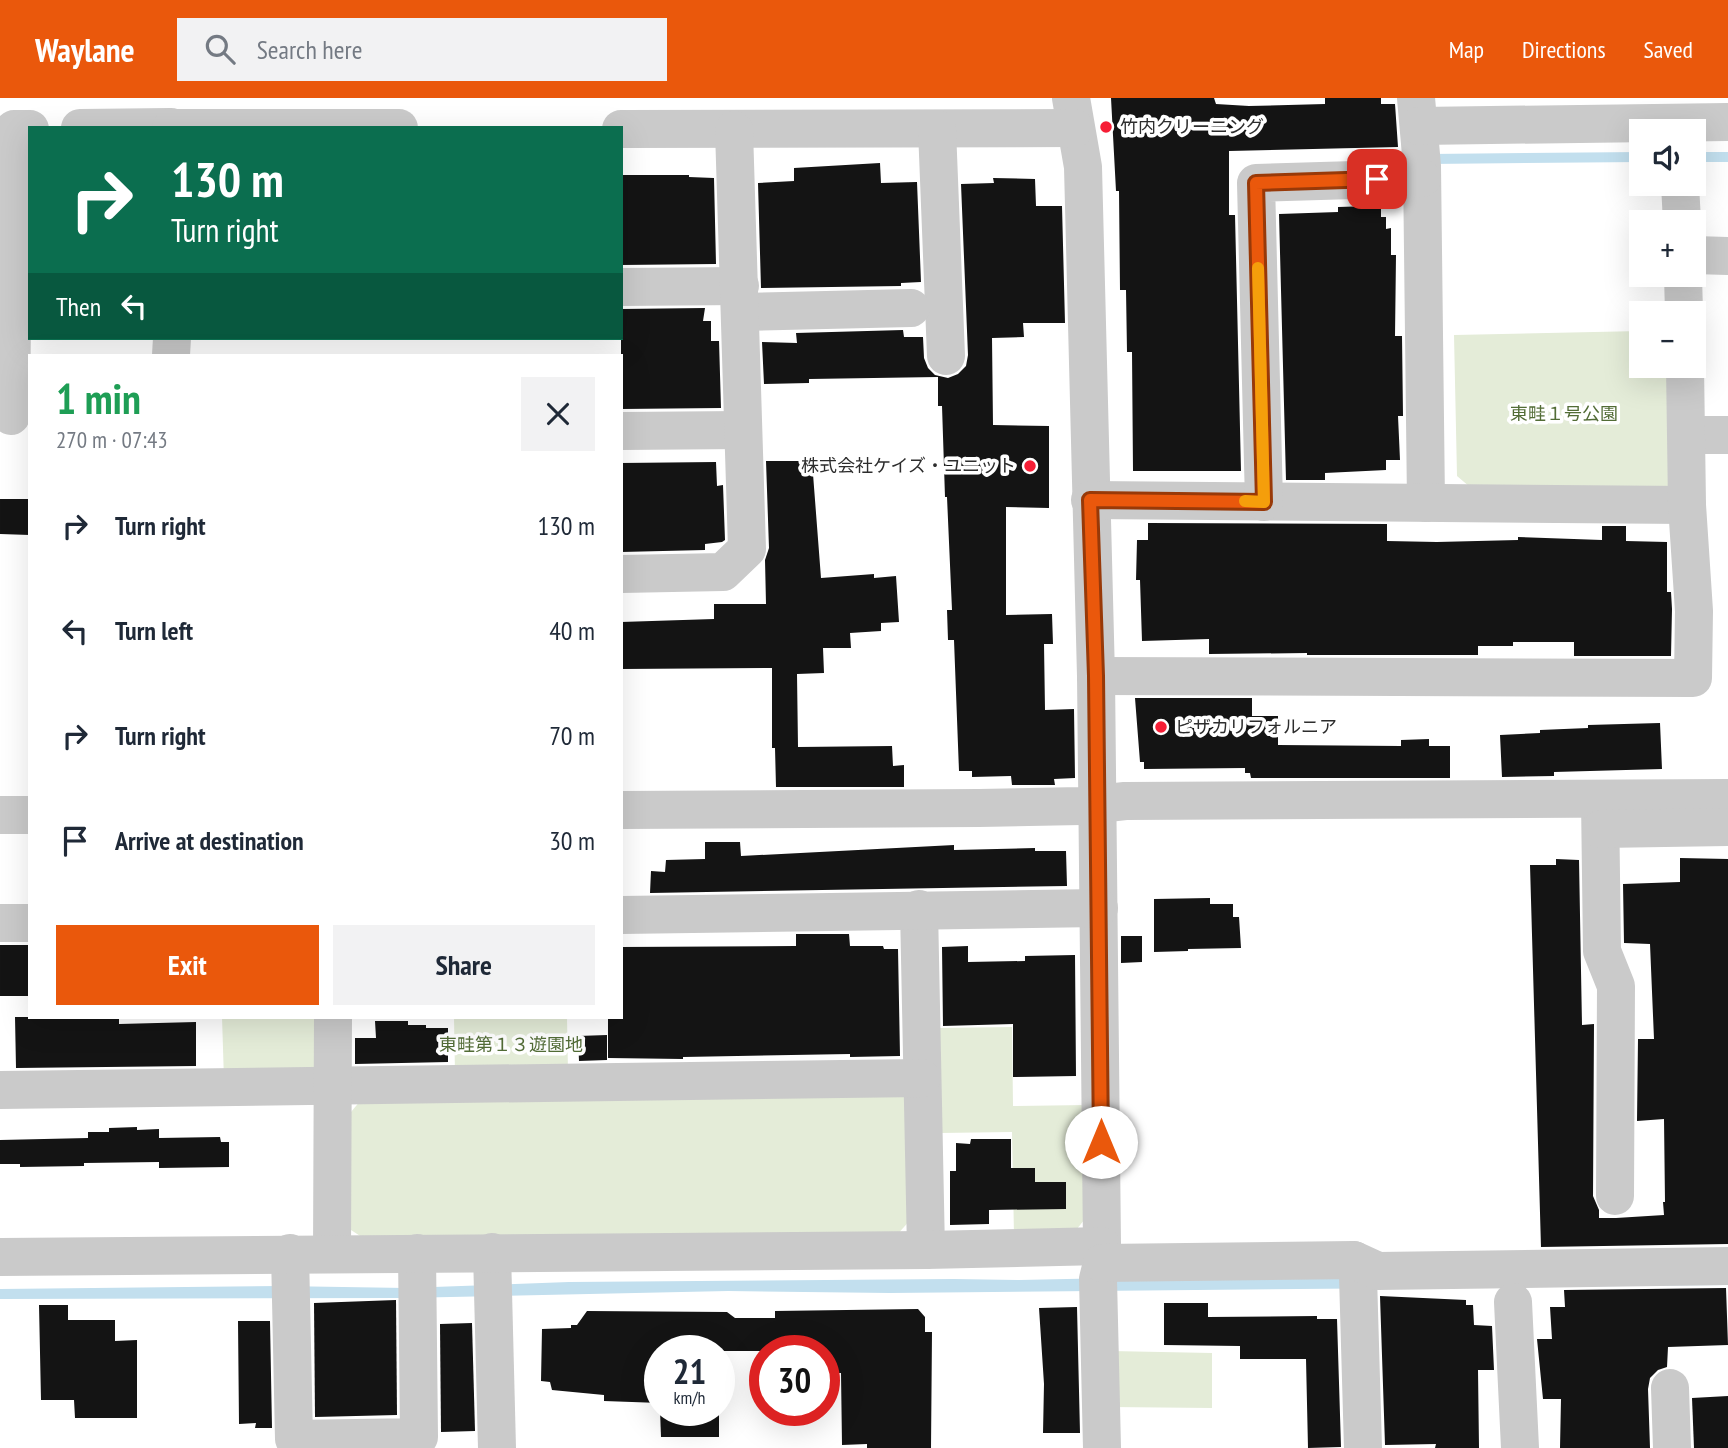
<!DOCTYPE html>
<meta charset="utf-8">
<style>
:root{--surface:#fff;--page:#f2f2f3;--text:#1f2937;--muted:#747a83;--accent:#ea580c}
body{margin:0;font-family:"PT Sans Narrow","Noto Sans JP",sans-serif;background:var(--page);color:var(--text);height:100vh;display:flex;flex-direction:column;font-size:26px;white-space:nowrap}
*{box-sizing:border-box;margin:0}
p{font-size:23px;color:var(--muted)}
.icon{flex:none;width:38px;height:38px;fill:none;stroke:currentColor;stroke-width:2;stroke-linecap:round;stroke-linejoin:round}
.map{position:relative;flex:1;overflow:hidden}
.drawer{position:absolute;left:28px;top:256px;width:595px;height:665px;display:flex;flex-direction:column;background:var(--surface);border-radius:0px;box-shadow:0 7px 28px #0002}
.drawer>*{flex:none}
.top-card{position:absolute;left:28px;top:28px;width:595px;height:214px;border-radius:0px;box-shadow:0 7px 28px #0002;background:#0b6e4f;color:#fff;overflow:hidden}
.tools{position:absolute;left:1629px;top:21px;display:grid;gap:14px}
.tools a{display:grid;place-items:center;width:77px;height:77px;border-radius:0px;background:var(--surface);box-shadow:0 7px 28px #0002;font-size:35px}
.speed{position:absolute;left:644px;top:1237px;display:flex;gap:14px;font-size:35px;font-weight:700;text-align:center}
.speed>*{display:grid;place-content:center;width:91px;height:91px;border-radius:50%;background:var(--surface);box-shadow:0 7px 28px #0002;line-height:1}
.speed small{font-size:18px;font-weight:400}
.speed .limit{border:10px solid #d22;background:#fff;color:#111}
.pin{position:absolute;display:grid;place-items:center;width:60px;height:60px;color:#fff;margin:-30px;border-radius:14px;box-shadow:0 4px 10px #0006}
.me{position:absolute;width:77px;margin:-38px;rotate:0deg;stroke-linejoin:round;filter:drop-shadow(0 0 5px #0008)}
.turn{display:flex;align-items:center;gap:24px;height:147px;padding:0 28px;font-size:32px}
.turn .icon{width:91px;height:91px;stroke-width:2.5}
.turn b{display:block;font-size:49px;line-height:60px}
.then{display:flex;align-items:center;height:66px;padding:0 28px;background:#0003;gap:14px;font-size:26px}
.round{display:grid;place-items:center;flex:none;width:74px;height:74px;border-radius:0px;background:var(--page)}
.headline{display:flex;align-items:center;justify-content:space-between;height:119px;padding:0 28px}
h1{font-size:42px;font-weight:700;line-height:52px;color:#1e9e55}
.button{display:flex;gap:14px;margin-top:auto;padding:14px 28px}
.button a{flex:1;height:80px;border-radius:0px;background:var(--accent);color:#fff;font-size:28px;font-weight:700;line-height:80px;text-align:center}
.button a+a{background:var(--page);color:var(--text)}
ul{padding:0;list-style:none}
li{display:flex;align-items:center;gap:21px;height:105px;padding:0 28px}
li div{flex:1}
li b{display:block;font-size:26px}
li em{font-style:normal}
header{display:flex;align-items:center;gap:42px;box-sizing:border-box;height:98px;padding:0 35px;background:var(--accent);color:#fff}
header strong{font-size:33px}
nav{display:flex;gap:38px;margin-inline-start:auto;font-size:24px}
.search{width:490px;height:63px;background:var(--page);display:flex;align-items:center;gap:18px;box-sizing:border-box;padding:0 24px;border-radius:0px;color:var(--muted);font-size:26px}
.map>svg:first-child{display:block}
</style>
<header>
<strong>Waylane</strong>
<div class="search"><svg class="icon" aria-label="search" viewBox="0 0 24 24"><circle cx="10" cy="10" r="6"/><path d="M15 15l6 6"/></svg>Search here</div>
<nav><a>Map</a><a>Directions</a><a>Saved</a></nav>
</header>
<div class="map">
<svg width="1728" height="1350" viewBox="0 0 1728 1350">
<rect width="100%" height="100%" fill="#fff"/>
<g fill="#e4ecd8">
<path d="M1641,233L1642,268H1672L1675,385L1662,399L1477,395L1457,378L1454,237Z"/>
<path d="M222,919H317L318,965L309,980L224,983Z"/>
<path d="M454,919H567L568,975L455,976Z"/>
<path d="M1012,929L1013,1008L1087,1007L1089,1116L1072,1137L1014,1138L1012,1034L940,1035L938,930Z"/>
<path d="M896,992L909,1000L913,1119L895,1139L371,1145L351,1132V1014L361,1002Z"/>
<path d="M1110,1253L1212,1255V1310L1110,1309Z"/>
</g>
<path fill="#c2dfee" d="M1211,1178L1728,1187L890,1195L728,1193L403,1200L0,1201V1191L280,1188L406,1190L569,1184L954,1181L1019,1182Z"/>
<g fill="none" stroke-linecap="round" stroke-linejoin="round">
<g stroke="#c2dfee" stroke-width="10">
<path d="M1694,59H1728"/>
<path d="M1429,61L1642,59"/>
<path d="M1362,62L1400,61"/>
</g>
</g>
<g fill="#141414">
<path d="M1111,0H1214L1216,6L1249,8L1325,6V0H1381V6H1395L1398,49L1229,53V117H1235L1241,373H1133L1132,254H1127L1126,192H1120L1119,93H1116Z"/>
<path d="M880,65L881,85L917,84L921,184L901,185V188L761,190L758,85L794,83V70Z"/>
<path d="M621,77H689V79L714,80L716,166L621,167Z"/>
<path d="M993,80L1035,81L1036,108H1062L1065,225H1023L1024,239L992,240L993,327L1049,328V410L1006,409V517L1052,516L1053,546H1044L1045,612L1074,611L1075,680L1054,681L1055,687H1012L1011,678L972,679V673H959L954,542H948L947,512H952L947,399H945L942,308H938V279L809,281V285L764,286L762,244L797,245L796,235L903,232L904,239H923L924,260L928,270L935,277L948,280L958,276L966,268L968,257L961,86L994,85Z"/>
<path d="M1371,108V111H1381V119H1386V131L1391,130V157H1396L1395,238H1402L1403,318H1398L1400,362H1386V372L1325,375V382H1286L1279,116L1338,114V109Z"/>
<path d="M705,210L703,223H711V243H719L721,310L621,311V211Z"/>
<path d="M766,363H812L821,480L874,476V480L896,478L899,524L881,525V533L850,535L851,550H823L824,575L797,576L798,649L892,648L893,668L904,667V689H776L775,650H772V570L621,571V524L714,521V506H766L765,462L769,450Z"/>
<path d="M716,364L717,388L723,387L725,442L722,444L705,446V452L621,454V365Z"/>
<path d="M0,401H30V437L0,436Z"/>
<path d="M1148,425L1387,426V443L1437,444L1518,442V439L1602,442V428H1626V443L1667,444V494H1671L1672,511L1671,558H1574V544H1513V548H1478V557H1307V555L1209,556V541L1142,543L1140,482H1136L1137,442H1148Z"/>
<path d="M1135,600H1252V618H1278V647L1401,648V642L1429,641V648H1450V680H1251L1250,675H1245V670L1144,671V664H1140Z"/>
<path d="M1660,625L1662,671L1554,674V678L1502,679L1500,637L1540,635V632L1588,630V627Z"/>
<path d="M705,744H740L741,758L954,747V752L1035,750V753H1066L1067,788L650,795L651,773L665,774L666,762L705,761Z"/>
<path d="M1680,760L1728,761V1146L1541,1149L1530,767H1556V761L1579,762L1582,927L1594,926L1593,1098L1599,1112V1120H1616L1664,1117L1663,1104H1665L1664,1021L1637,1023L1638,941H1654L1650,846L1624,845L1623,786L1680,784Z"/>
<path d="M1210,800V806H1233V819H1239L1241,850L1188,851V853L1154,854V801Z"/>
<path d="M796,836H849L850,848H883L884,851H898L900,958L850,959V956L683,959V961L608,960V919H621V849L796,848Z"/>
<path d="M1121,838H1142V864L1121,865Z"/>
<rect x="0" y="847" width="30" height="51"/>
<path d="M968,848V864L1025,863V858L1075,857L1076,978L1013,979V926L943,928L942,849Z"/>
<path d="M15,919H119V926L196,924V968L16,970Z"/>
<path d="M375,923H408V927H426V930H448V964L355,966V940H376Z"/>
<path d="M607,937V962L579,963L578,938Z"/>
<path d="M137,1029V1032L159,1031V1064L84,1065V1068L20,1069V1066H0V1042L88,1040V1034H109V1030Z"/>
<path d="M220,1039L221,1044H229V1069L159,1070V1040Z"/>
<path d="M971,1041H1011V1070H1035V1084H1066V1111L989,1112V1126L950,1127V1073H956V1045L970,1046Z"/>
<path d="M1726,1190L1728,1247L1668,1249L1667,1269L1658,1272L1650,1280L1648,1291L1650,1350H1560L1561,1301H1543L1537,1241H1552L1550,1209H1565L1564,1192Z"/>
<path d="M1380,1198L1466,1202V1207H1473L1474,1227L1492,1228L1494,1272H1478L1479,1350H1435L1436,1346L1385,1347Z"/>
<path d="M396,1202L397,1317L315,1319L314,1205Z"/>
<path d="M1164,1205H1208V1219L1317,1218V1221H1337L1341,1349L1308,1350L1306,1261H1240V1248L1164,1247Z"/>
<path d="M39,1207H68V1222H115V1243L137,1242V1320H75L74,1302H41Z"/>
<path d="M1077,1209L1080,1335H1043L1044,1286L1039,1210Z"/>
<path d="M918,1211L925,1219V1234H932L931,1350H867V1346L842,1347L841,1275H824V1253H660V1305L604,1303V1297L552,1292L550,1284L541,1283L542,1231L571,1230V1227H577L587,1213L727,1214L735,1220H775V1213Z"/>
<path d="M238,1223H270L272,1330H255L256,1325L239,1326Z"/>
<path d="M472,1225L475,1333L441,1334L440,1226Z"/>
<path d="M1728,1298V1350H1694L1692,1300Z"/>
<path d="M660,1312H719V1339H661Z"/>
</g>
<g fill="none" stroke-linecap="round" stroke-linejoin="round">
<g stroke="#cacaca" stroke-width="38">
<path d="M1071,0L1083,69L1096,578L1102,1148V1165L1098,1181L1102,1350"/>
<path d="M1416,0L1422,68L1426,405"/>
<path d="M1419,28L1728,24"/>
<path d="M80,30L171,29"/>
<path d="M171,30H399"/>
<path d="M621,31L1075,30"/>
<path d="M937,31L946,258"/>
<path d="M1680,86L1682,124"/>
<path d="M1694,157L1728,158"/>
<path d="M1683,177L1684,215"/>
<path d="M621,189L740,188"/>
<path d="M740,214L911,210"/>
<path d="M171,257L172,240"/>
<path d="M11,318L14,31H30"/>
<path d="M621,333L742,332"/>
<path d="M1687,337H1728"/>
<path d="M1090,402L1687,407"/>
<path d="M1264,404L1256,85L1422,80"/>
<path d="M621,476L723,474L747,451L734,32"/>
<path d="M1096,578L1693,580L1694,513L1687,407L1685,268"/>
<path d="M1600,702L1602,853L1616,888L1615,1098"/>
<path d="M621,712L979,710L1081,708L1125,703L1728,700"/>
<path d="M0,717H30"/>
<path d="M1601,731L1728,729"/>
<path d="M919,811L926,1152"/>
<path d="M621,817L1099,810"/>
<path d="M0,825H30"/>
<path d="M0,992L922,980"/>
<path d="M492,1154L497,1350"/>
<path d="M290,1155L294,1341L419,1339L417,1155"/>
<path d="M332,1155L333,919"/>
<path d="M0,1159L926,1152L1102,1148"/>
<path d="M1354,1162L1358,1178L1363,1350"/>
<path d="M1102,1165L1354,1162L1378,1173L1728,1168"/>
<path d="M1513,1204L1520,1350"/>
<path d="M1670,1290L1672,1350"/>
</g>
</g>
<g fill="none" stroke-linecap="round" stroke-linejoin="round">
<defs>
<path id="route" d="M1101,1044L1096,578L1090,402L1264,404L1256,85L1377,81"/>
</defs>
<use href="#route" stroke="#983908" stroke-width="18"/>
<use href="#route" stroke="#ea580c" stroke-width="12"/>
<path stroke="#f59e0b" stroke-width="12" d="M1245,403L1264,404L1258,170"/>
</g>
<g fill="#f61d35" stroke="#fff" stroke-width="2.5">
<circle cx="1106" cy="29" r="7"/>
<circle cx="1030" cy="368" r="7"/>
<circle cx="1161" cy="629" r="7"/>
</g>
<g text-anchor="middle" stroke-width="7" stroke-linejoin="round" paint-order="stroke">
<g font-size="18" fill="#2d2d2d" stroke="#fff" text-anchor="start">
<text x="1120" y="35">竹内クリーニング</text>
<text x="1016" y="374" text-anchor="end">株式会社ケイズ・ユニット</text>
<text x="1175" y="635">ピザカリフォルニア</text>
</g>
<g font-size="18" fill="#526c36" stroke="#fff">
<text x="1564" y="322">東畦１号公園</text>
<text x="511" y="953">東畦第１３遊園地</text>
</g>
</g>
</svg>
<div class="tools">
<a><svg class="icon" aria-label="sound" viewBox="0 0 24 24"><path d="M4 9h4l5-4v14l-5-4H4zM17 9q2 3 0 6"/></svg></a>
<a>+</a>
<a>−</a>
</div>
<div class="speed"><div>21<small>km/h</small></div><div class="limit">30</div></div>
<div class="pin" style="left:1377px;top:81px;background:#d93025"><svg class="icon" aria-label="arrive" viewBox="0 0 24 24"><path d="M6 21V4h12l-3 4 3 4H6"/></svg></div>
<svg class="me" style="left:1101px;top:1044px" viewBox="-20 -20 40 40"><circle r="19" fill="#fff"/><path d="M0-13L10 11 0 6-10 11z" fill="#ea580c"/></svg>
<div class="top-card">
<div class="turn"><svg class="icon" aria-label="right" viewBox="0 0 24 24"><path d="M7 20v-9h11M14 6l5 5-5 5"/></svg><div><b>130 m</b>Turn right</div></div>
<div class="then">Then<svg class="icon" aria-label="left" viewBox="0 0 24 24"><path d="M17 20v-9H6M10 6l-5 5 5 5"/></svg></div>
</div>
<section class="drawer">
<div class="headline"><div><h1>1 min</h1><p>270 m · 07:43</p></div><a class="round"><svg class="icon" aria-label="close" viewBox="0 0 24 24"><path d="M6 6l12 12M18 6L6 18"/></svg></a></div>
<ul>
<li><svg class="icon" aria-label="right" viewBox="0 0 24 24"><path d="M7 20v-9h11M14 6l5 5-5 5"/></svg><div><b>Turn right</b></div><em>130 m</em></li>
<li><svg class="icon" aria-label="left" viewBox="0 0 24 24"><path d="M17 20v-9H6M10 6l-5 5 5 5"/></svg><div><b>Turn left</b></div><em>40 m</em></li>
<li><svg class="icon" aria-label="right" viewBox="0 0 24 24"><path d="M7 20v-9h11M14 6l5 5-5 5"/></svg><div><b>Turn right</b></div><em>70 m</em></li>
<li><svg class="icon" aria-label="arrive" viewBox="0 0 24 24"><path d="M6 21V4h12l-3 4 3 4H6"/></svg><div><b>Arrive at destination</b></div><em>30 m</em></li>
</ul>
<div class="button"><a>Exit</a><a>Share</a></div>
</section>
</div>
